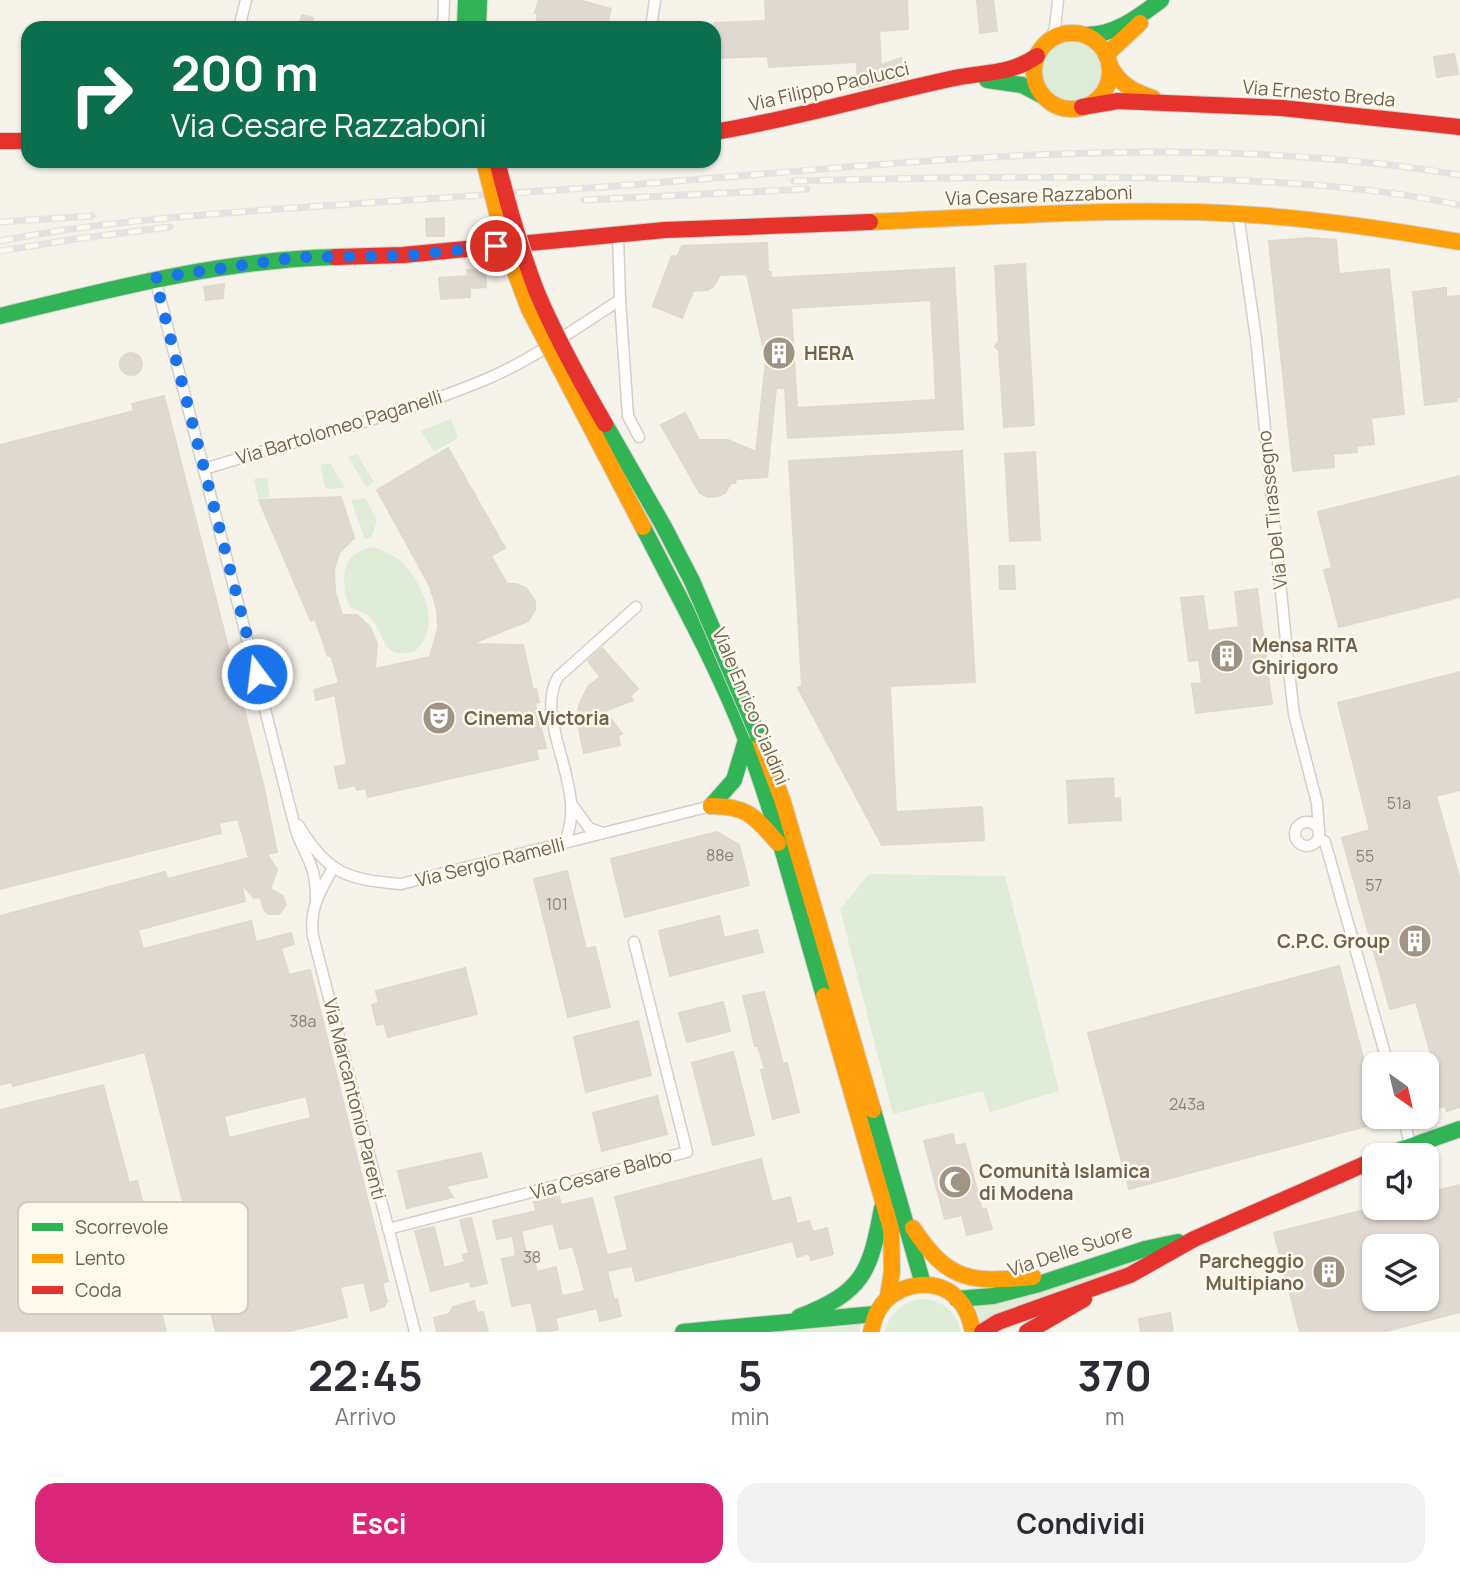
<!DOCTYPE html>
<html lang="it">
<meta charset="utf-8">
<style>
:root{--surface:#fff;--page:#f2f2f3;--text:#2b2b33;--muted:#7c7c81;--accent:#db2777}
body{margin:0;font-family:Manrope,sans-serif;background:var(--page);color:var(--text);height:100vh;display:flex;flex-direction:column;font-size:26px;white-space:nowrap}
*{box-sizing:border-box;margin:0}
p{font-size:23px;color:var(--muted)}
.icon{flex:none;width:38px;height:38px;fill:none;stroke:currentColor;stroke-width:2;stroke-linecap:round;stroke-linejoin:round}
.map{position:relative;height:1332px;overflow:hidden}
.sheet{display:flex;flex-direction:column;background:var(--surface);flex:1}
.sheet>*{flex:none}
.guide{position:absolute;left:21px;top:21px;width:700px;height:147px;border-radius:21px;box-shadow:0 2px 5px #0004;background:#0b6e4f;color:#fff;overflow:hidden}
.needle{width:46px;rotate:146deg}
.buttons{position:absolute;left:1362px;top:1052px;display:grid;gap:14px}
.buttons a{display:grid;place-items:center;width:77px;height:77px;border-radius:14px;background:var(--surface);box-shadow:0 2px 5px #0004;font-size:35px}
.pin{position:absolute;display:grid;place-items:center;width:60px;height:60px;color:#fff;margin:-30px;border:4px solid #fff;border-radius:50%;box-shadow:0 2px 7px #0007}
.me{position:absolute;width:77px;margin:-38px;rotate:345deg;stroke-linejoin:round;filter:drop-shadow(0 0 5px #0008)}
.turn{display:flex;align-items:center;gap:24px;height:147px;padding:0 35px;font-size:32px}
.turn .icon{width:91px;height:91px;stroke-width:2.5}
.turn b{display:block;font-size:49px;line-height:60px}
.eta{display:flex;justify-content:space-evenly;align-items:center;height:119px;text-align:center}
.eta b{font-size:42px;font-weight:700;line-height:49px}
.button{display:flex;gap:14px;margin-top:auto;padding:14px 35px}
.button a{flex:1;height:80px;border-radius:21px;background:var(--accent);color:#fff;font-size:28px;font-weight:700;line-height:80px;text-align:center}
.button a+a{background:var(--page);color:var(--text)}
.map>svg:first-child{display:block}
</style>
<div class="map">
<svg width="1460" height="1332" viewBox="0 0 1460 1332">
<rect width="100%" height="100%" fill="#f6f3eb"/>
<g fill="#dfecd7">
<circle cx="1071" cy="71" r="31"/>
<path d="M451,419L458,438L434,452L421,431Z"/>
<path d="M357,454L374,482L366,487L348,457Z"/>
<path d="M330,463L345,488L326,489L320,465Z"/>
<path d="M267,477L270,497L258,498L254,479Z"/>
<path d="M365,498L377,521L371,538L365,539L351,500Z"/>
<path d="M373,547C381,550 390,554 398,559C422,579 444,627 415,651C380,661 388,637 371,618C365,613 357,610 350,607C340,581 340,552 373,547Z"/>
<path d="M869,874L1005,876L1059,1091L990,1112L983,1091L893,1114L840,909Z"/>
<path d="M1150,1255L1151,1259L1097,1281L997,1314L981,1324L975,1306L1070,1283Z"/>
<path d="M918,1299C939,1298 957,1310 961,1332H885C889,1314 900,1304 918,1299Z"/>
<path d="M861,1321L859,1332H771L844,1327Z"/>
</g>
<g fill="#e0d9d1" stroke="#ded8ce" stroke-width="2" fill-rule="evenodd">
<path d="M539,0H579L611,9L606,28H535L538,13H535Z"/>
<path d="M765,0H907L908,29L879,31L881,65L901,58L907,77L858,89L857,62L769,67L768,56L714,58V23L766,21Z"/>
<path d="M977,0H993L997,31L980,33Z"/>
<path d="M302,15L313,18L310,28H298Z"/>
<path d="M1454,54L1458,74L1437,77L1434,57Z"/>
<path d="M444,218V236H427L426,219Z"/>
<path d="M1310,238L1336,240L1339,274L1389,269L1404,414L1371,418L1374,444L1356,446L1357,452L1333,454L1334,467L1293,471L1269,241Z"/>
<path d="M767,243L768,272H771V278L954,268L963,429L788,438L785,388H776L767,477L736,479L735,483H731L725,493L718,496L708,497L700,493L661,425L685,413L699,440H728L756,452L766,360L747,274L720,275L713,287L707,290L693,291L682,318L653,306L672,256L677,257L682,246ZM931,300L936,400L797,408L791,308Z"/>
<path d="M1025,264L1034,425L1004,427L999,351L995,346L999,342L995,266Z"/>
<path d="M485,269L486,287L470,288V297L441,299L439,278L468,276L467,270Z"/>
<path d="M224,284L223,298L206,300L204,287Z"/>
<path d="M1446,288V297L1460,296V397H1457V401L1425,405L1413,292Z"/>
<circle cx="131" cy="364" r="11"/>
<path d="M164,396L263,784L277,852L267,854L277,870L270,889L283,896L286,905L279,914H268L264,909L260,897L254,898L241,883L245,901L138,930L143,949L251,921L256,942L291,933L294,944L281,948L289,975L310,970L388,1281L382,1283L387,1302L385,1303V1306L371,1311L364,1282L340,1287L347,1317L286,1332H216L145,1052L13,1086L12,1082L0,1085V916L165,872L167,879L249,858L238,819L219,823L221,833L0,889V445L134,411L132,404ZM306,1096L311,1118L229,1138L224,1116Z"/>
<path d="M448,448L505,548L491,556L507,584H516L526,588L535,601V610L528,621L471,644L523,645L533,690L536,689L539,702L535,703L546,748L536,749L538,759L368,797L366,788L357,790L355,785L339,789L335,767L347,764L335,695L316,700L314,690L339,683L331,655L328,656L315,619L311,621L259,500L341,497L354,538L339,553L334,570L335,592L342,615H357L370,627L377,644L375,669L430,657L438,628L437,610L430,586L377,490Z"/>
<path d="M962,451L975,682L890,686L896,812L982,807L984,840L882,845L798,688L802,686L789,461Z"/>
<path d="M1035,452L1040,540L1010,541L1005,454Z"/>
<path d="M1460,476V597L1339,627L1324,570L1332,568L1318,512Z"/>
<path d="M999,566H1014L1015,589H1000Z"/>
<path d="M1257,589L1272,704L1196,713L1192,684L1202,683L1199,660L1189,661L1181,598L1203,596L1208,631L1239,627L1235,592Z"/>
<path d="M602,648L638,689L630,696L633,700L605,711L622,734L618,735L620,745L584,753L577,720L579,705L588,687L600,677L588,661Z"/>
<path d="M1460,672V790L1436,796L1460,880V1107L1447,1111L1445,1106L1426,1111V1081L1438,1078L1416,1002L1390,1009L1342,838L1370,830L1338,703Z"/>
<path d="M1113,778L1114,799L1120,798L1121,820L1069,823L1067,781Z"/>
<path d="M717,832L739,845L749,885L625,917L611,859Z"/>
<path d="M567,871L586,949L595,947L610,1007L568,1017L534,879Z"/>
<path d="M719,916L724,938L757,930L763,952L670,976L659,931Z"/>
<path d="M1339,966L1374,1100V1124L1129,1189L1088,1033Z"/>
<path d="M465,968L477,1014L388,1037L384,1023L377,1025L372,1005L379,1003L376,991Z"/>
<path d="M764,992L783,1064L787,1063L799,1112L773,1119L761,1070L765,1069L758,1046H755L743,996Z"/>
<path d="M723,1002L730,1031L687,1042L679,1013Z"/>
<path d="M638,1021L651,1075L586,1092L574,1037Z"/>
<path d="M733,1052L754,1135L713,1145L692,1063Z"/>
<path d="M103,1085L129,1183L137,1181L157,1260L149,1263L166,1332H0V1110Z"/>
<path d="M657,1096L667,1134L602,1151L593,1113Z"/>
<path d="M953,1134L955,1146L965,1144L982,1210L986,1209L992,1229L967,1235L962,1215L945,1219L924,1141Z"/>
<path d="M481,1153L487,1177L446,1186L453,1197L407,1208L398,1171Z"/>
<path d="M761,1159L772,1202L790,1197L797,1224L809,1221L813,1232L827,1228L833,1254L811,1260L809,1253L797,1257L793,1241L636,1281L632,1266L607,1271L614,1300L617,1299L621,1316L600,1321L597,1308L555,1318L558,1329L548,1332H538L531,1302L512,1306L502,1259L516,1256L513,1236L497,1239L493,1221L536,1211L534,1202L559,1197L561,1205L592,1198L607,1255L628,1250L615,1197ZM553,1223L560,1249L573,1246L585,1291L562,1296L556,1267L537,1272L532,1252L526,1253L521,1231Z"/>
<path d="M1460,1185V1312L1383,1332H1300L1274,1233L1372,1208H1426V1193ZM1374,1246H1426V1298H1374Z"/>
<path d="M471,1218L487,1283L471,1287L470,1281L431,1291L415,1231L434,1227L444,1268L465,1262L463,1255L469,1253L460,1220Z"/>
<path d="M474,1301L477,1313L483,1312L488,1332H437L434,1318L449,1314L453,1307Z"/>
<path d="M1170,1313L1173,1332H1141L1139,1319Z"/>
</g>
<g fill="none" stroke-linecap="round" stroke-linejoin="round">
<defs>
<g id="street">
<path d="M239,28L246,0"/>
<path d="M443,28L444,0"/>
<path d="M651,28L655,0"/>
<path d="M1051,39L1055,28L1058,0"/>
<path d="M1238,214L1256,338L1289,672L1294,714L1317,803L1319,831"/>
<path d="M618,235L620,300L628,416L639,437"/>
<path d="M155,278L296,831C307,860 316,865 316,899"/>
<path d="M204,469C297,440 392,418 482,381C531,361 576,328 620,300"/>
<path d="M573,806L589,828L603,833"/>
<circle cx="1307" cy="834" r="12"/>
<path d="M298,825C329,874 345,879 401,884L711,806"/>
<path d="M1319,838L1325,842L1388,1064"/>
<path d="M564,843C591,790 532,722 558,677L636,607"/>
<path d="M333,868C320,891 309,909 313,936L415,1332"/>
<path d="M1403,1116L1410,1144"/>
<path d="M388,1229L687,1152L634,942"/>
</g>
<g id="fast">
<path d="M465,28L466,0"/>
<path d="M478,28L479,0"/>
<path d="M1086,35C1116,35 1138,17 1161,0"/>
<path d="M987,80L1022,85L1041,95"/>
<path d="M0,316C111,289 221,260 335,257"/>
<path d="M643,527C679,598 719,668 747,742C778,825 799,911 824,996"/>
<path d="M711,806L734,780L746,740"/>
<path d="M873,1110L923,1284"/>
<path d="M1386,1155L1460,1129"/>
<path d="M957,1299L993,1296L1039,1284L1145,1249L1178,1242"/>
<path d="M799,1317C863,1292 870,1273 882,1208"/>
<path d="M683,1332L875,1314"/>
</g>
<g id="slow">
<circle cx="1072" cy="71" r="38"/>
<path d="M1106,55L1140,23"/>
<path d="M1109,64C1118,83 1133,92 1153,98"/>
<path d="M870,222C993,217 1116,207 1238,214C1313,218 1387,229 1460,242"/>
<path d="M758,735L783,802L873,1110"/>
<path d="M711,806C748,806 755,817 778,843"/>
<path d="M824,996L891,1229L892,1271L888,1296"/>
<path d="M913,1228C948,1282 972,1283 1033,1277"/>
<path d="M871,1332C873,1325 874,1317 878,1311C892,1284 935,1275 957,1298C967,1308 970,1319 973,1332"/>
</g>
<g id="jam">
<path d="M1082,107L1118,101L1282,108L1460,127"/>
<path d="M714,132C794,119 871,96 950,79C980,72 1011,75 1037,56"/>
<path d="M0,141H28"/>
<path d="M335,257L403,255L665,230L870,222"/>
<path d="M982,1332L998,1322L1130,1275L1194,1239L1374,1160"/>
<path d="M1027,1332L1084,1299"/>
</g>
</defs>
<use href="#street" stroke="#d4cfc8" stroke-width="13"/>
<use href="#fast" stroke="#d4d0c8" stroke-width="18"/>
<use href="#slow" stroke="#d4d0c8" stroke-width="18"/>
<use href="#jam" stroke="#d4d0c8" stroke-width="18"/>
<use href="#street" stroke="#fefdfc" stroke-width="10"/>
<use href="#fast" stroke="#30b455" stroke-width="16"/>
<use href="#slow" stroke="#ff9f0a" stroke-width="16"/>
<use href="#jam" stroke="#e5322d" stroke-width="16"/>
<defs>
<g id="rail">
<path d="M794,181C914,178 1035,176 1154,178C1256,180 1360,184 1460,205"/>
<path d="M584,200L807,189"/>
<path d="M0,222L92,216"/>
<path d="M0,241C92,223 184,216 278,209C386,201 493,195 601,187C887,166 1174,127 1460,175"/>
<path d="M0,251L82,238L170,227"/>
</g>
</defs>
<use href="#rail" stroke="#e5e2e4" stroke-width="7"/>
<use href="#rail" stroke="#fdfaed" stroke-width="4.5" stroke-dasharray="13" stroke-linecap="butt"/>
<defs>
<path id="fast-bridge" d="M605,424L664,527L692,581L758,735"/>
<path id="slow-bridge" d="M484,161L506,248L529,309L643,527"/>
<path id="jam-bridge" d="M497,161C508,205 520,248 536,290C555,336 580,381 605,424"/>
</defs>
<use href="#fast-bridge" stroke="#d4d0c8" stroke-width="18" stroke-linecap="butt"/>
<use href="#slow-bridge" stroke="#d4d0c8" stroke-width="18" stroke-linecap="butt"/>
<use href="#jam-bridge" stroke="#d4d0c8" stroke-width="18" stroke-linecap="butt"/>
<use href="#fast-bridge" stroke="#30b455" stroke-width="16"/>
<use href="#slow-bridge" stroke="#ff9f0a" stroke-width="16"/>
<use href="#jam-bridge" stroke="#e5322d" stroke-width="16"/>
</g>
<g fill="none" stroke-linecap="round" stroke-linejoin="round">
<path stroke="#1a73e8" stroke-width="12" stroke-dasharray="0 21.6" d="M257,674L155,278L299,257L402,256L496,246"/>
</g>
<defs>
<symbol id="building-disc" viewBox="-11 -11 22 22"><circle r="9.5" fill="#a09585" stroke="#fdfaed"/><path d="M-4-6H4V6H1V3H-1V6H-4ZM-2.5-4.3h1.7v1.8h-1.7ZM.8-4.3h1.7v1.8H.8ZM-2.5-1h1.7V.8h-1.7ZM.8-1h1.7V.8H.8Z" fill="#fff"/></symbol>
<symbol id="theatre-disc" viewBox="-11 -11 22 22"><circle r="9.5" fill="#a09585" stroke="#fdfaed"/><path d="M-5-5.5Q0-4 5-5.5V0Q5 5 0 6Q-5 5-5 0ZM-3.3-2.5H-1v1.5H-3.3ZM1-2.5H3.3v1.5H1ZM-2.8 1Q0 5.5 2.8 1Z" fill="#fff"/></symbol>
<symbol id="mosque-disc" viewBox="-11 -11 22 22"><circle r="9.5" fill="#a09585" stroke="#fdfaed"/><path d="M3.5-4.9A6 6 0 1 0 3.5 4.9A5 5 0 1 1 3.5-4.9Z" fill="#fff"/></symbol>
</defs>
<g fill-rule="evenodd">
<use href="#building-disc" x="760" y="334" width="38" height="38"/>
<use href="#building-disc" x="1208" y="637" width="38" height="38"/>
<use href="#theatre-disc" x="420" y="699" width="38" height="38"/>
<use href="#building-disc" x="1396" y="922" width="38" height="38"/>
<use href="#mosque-disc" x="936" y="1163" width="38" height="38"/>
<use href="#building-disc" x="1310" y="1253" width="38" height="38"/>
</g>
<g text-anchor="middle" stroke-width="5" stroke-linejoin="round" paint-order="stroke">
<g font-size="16" fill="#8e8271">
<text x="1399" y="809">51a</text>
<text x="720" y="861">88e</text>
<text x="1365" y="862">55</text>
<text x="1374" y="891">57</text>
<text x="557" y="910">101</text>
<text x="303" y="1027">38a</text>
<text x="1187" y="1110">243a</text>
<text x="532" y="1263">38</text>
</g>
<g font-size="19" fill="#71624e" stroke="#fdfaed">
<text transform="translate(829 86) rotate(-13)" y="7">Via Filippo Paolucci</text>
<text transform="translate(1319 93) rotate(5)" y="7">Via Ernesto Breda</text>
<text transform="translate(1039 195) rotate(-2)" y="7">Via Cesare Razzaboni</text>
<text transform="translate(339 427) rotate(-17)" y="7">Via Bartolomeo Paganelli</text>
<text transform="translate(1272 510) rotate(-96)" y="7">Via Del Tirassegno</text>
<text transform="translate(751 706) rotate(67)" y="7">Viale Enrico Cialdini</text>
<text transform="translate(490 862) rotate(-14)" y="7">Via Sergio Ramelli</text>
<text transform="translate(355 1099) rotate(76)" y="7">Via Marcantonio Parenti</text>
<text transform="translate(601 1174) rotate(-15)" y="7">Via Cesare Balbo</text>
<text transform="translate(1070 1250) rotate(-18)" y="7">Via Delle Suore</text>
</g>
<g font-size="19" font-weight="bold" fill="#71624e" stroke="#fdfaed" text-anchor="start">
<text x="804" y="360">HERA</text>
<text x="1252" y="652">Mensa RITA<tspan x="1252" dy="22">Ghirigoro</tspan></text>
<text x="464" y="725">Cinema Victoria</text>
<text x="1390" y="948" text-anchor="end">C.P.C. Group</text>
<text x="979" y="1178">Comunità Islamica<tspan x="979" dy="22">di Modena</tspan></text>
<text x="1304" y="1268" text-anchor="end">Parcheggio<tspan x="1304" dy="22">Multipiano</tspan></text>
</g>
</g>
<rect x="18" y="1202" width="230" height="112" rx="10" fill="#fdfaed" stroke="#d3ccbd" stroke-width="2"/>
<rect x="32" y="1223" width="31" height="8" fill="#30b455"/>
<rect x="32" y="1254" width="31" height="9" fill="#ff9f0a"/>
<rect x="32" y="1286" width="31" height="8" fill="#e5322d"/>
<g font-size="19" fill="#71624e">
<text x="75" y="1234">Scorrevole</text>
<text x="75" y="1265">Lento</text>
<text x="75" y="1297">Coda</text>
</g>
</svg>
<div class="buttons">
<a><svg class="needle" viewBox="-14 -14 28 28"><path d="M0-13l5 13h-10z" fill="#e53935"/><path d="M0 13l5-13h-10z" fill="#7c7c81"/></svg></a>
<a><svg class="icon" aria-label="sound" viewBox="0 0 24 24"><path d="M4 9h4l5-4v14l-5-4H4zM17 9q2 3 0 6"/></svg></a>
<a><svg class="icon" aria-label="layers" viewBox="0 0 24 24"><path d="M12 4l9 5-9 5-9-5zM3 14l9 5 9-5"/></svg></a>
</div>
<div class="pin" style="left:496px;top:246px;background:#d93025"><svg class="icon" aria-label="arrive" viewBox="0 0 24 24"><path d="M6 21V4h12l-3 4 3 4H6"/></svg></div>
<svg class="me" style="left:257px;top:674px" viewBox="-20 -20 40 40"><circle r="17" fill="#1a73e8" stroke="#fff" stroke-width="3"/><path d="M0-11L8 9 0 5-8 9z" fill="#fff"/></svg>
<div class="guide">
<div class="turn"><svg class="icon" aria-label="right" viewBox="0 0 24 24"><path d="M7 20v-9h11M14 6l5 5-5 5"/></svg><div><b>200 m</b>Via Cesare Razzaboni</div></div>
</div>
</div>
<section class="sheet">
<div class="eta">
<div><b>22:45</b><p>Arrivo</p></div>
<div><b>5</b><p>min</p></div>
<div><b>370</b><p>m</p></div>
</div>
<div class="button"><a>Esci</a><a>Condividi</a></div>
</section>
